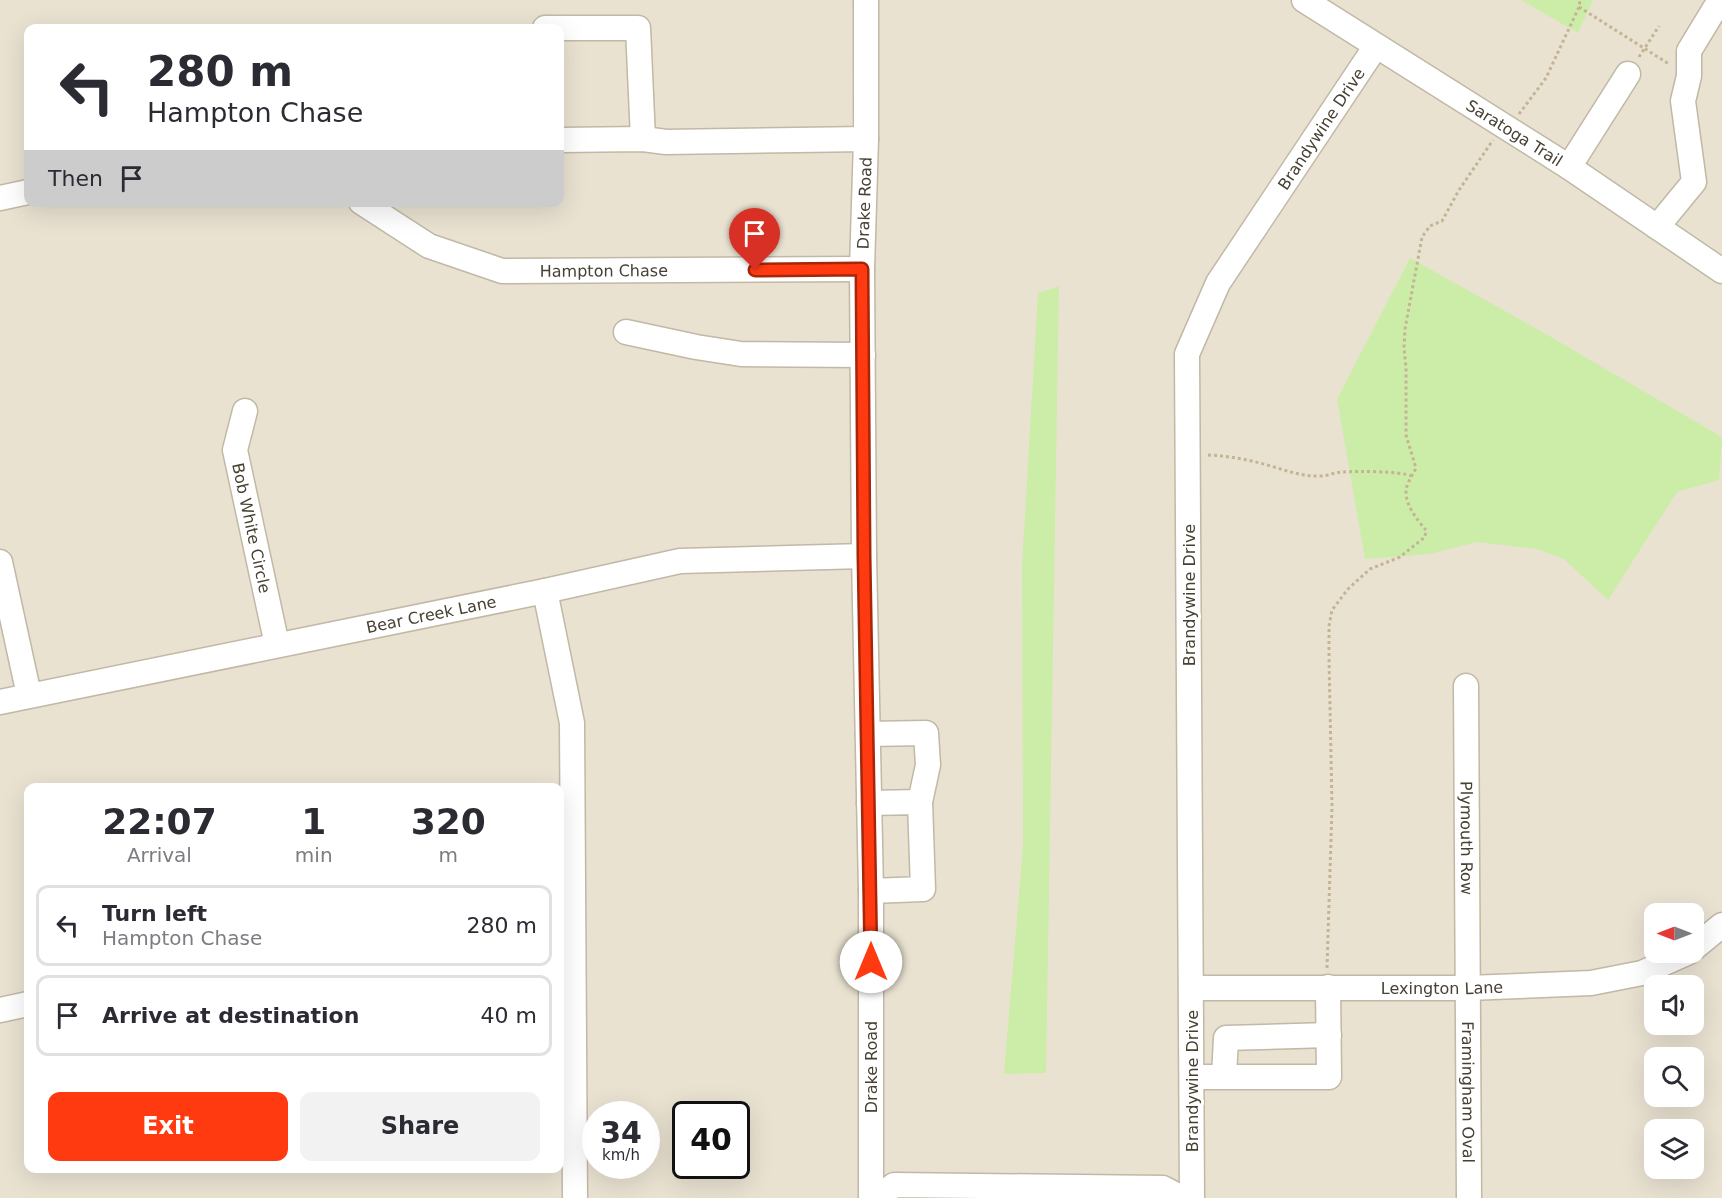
<!DOCTYPE html>
<style>
:root{--surface:#fff;--page:#f2f2f3;--text:#2b2b33;--muted:#7c7c81;--line:#e1e1e2;--accent:#ff3a10}
body{margin:0;font-family:"DejaVu Sans",sans-serif;background:var(--page);color:var(--text);height:100vh;display:flex;flex-direction:column;font-size:22px;white-space:nowrap}
*{box-sizing:border-box;margin:0}
p{font-size:20px;color:var(--muted)}
.icon{flex:none;width:33px;height:33px;fill:none;stroke:currentColor;stroke-width:2;stroke-linecap:round;stroke-linejoin:round}
.map{position:relative;flex:1;overflow:hidden}
.panel{position:absolute;left:24px;top:783px;width:540px;height:390px;display:flex;flex-direction:column;background:var(--surface);border-radius:12px;box-shadow:0 6px 24px #0002}
.panel>*{flex:none}
.top-card{position:absolute;left:24px;top:24px;width:540px;height:183px;border-radius:12px;box-shadow:0 6px 24px #0002;background:#fff;color:var(--text);overflow:hidden}
.needle{width:39px;rotate:270deg}
.controls{position:absolute;left:1644px;top:903px;display:grid;gap:12px}
.controls a{display:grid;place-items:center;width:60px;height:60px;border-radius:12px;background:var(--surface);box-shadow:0 6px 24px #0002;font-size:30px}
.speed{position:absolute;left:582px;top:1101px;display:flex;gap:12px;font-size:30px;font-weight:700;text-align:center}
.speed>*{display:grid;place-content:center;width:78px;height:78px;border-radius:50%;background:var(--surface);box-shadow:0 6px 24px #0002;line-height:1}
.speed small{font-size:15px;font-weight:400}
.speed .limit{border:3px solid #111;border-radius:9px;background:#fff;color:#111}
.pin{position:absolute;display:grid;place-items:center;width:51px;height:51px;color:#fff;margin:-62px -26px;border-radius:50% 50% 50% 0;rotate:-45deg;box-shadow:0 0 6px #0007}
.pin .icon{rotate:45deg}
.me{position:absolute;width:66px;margin:-33px;rotate:0deg;stroke-linejoin:round;filter:drop-shadow(0 0 4px #0008)}
.turn{display:flex;align-items:center;gap:21px;height:126px;padding:0 24px;font-size:27px}
.turn .icon{width:78px;height:78px;stroke-width:2.5}
.turn b{display:block;font-size:42px;line-height:51px}
.then{display:flex;align-items:center;height:57px;padding:0 24px;background:#0003;gap:12px;font-size:22px}
.eta{display:flex;justify-content:space-evenly;align-items:center;height:102px;text-align:center}
.eta b{font-size:36px;font-weight:700;line-height:42px}
.cta{display:flex;gap:12px;margin-top:auto;padding:12px 24px}
.cta a{flex:1;height:69px;border-radius:12px;background:var(--accent);color:#fff;font-size:24px;font-weight:700;line-height:69px;text-align:center}
.cta a+a{background:var(--page);color:var(--text)}
ul{padding:0;list-style:none}
li{display:flex;align-items:center;gap:18px;height:81px;margin:0 12px 9px;padding:0 12px;border:3px solid var(--line);border-radius:12px}
li div{flex:1}
li b{display:block;font-size:22px}
li em{font-style:normal}
.map>svg:first-child{display:block}
</style>
<div class="map">
<svg width="1722" height="1198" viewBox="0 0 1722 1198">
<rect width="100%" height="100%" fill="#f4f0e4"/>
<g fill="#e9e2d1" fill-rule="evenodd">
<path d="M0,0H853L851,243L855,317L863,1198H0ZM28,28H560V202H28ZM28,788H560V1168H28ZM596,1114H646V1166H596ZM686,1114H736V1166H686Z"/>
<path d="M869,0H1722V1198H881ZM1654,914H1694V952H1654ZM1654,986H1694V1024H1654ZM1654,1058H1694V1096H1654ZM1654,1130H1694V1168H1654Z"/>
</g>
<g fill="#cceda8">
<path d="M1521,0H1593L1578,33Z"/>
<path d="M1410,258L1539,330L1722,437L1719,480L1677,492L1608,600L1564,559L1537,549L1477,542L1430,554L1365,559L1337,399Z"/>
<path d="M1059,286L1046,1073L1004,1074L1023,846L1022,565L1038,293Z"/>
</g>
<g fill="none" stroke-linecap="round" stroke-linejoin="round">
<defs>
<g id="minor">
<path d="M866,0V139L862,269L864,556L871,891V1198"/>
<path id="s1" d="M1304,0L1569,167L1722,271"/>
<path d="M545,28H638L643,139"/>
<path d="M560,140L643,139L666,142L866,139"/>
<path d="M1569,167L1628,74"/>
<path d="M0,198L28,192"/>
<path id="s2" d="M361,202L429,246L502,271L862,269"/>
<path d="M1657,227L1694,182L1683,101L1689,76V51L1720,0"/>
<path d="M626,332L696,347L741,354L863,355"/>
<path id="s3" d="M245,411L235,450L277,645"/>
<path d="M0,562L29,695"/>
<path d="M545,591L572,723L575,1198"/>
<path id="s4" d="M1466,686L1469,1198"/>
<path id="s5" d="M0,702L545,591L680,561L864,556"/>
<path d="M868,734L926,733L928,765L920,802"/>
<path d="M869,803L920,802L923,889L871,891"/>
<path d="M1694,948L1722,925"/>
<path id="s6" d="M1192,988H1468L1591,983L1642,973L1689,952"/>
<path d="M0,1010L28,1004"/>
<path d="M1224,1076L1226,1038L1329,1035"/>
<path d="M1192,1077H1329L1328,987"/>
<path d="M877,1198L894,1185L1163,1188L1182,1198"/>
<path id="s7" d="M1192,1198L1187,354L1218,283L1376,46"/>
</g>
</defs>
<use href="#minor" stroke="#c1b8a5" stroke-width="27"/>
<g stroke="#c4b495" stroke-width="3" stroke-dasharray="3 3" stroke-linecap="butt">
<path d="M1579,7L1669,64"/>
<path d="M1639,57L1659,26"/>
<path d="M1519,114L1546,78L1579,7L1580,0"/>
<path d="M1208,455C1230,456 1250,460 1271,466C1288,471 1303,477 1321,476C1328,476 1335,472 1343,472C1358,471 1399,471 1412,476"/>
<path d="M1327,968L1332,807L1329,658V626L1332,610L1348,589L1370,569L1400,557L1425,537L1426,530C1417,520 1402,501 1407,486C1409,480 1413,474 1416,468L1406,435V368L1404,348L1405,329L1422,237L1430,226L1442,221L1459,190L1493,140"/>
</g>
<use href="#minor" stroke="#fff" stroke-width="24"/>
</g>
<g fill="none" stroke-linecap="round" stroke-linejoin="round">
<defs>
<path id="route" d="M755,270L862,269L864,556L871,962"/>
</defs>
<use href="#route" stroke="#a6260a" stroke-width="15"/>
<use href="#route" stroke="#ff3a10" stroke-width="10"/>
</g>
<g text-anchor="middle" stroke-width="6" stroke-linejoin="round" paint-order="stroke">
<g font-size="16" fill="#474033" stroke="#fff">
<text dy="6" stroke="none"><textPath href="#s7" startOffset="1107">Brandywine Drive</textPath></text>
<text dy="6" stroke="none"><textPath href="#s1" startOffset="249">Saratoga Trail</textPath></text>
<text transform="translate(864 203) rotate(-88)" y="6">Drake Road</text>
<text dy="6" stroke="none"><textPath href="#s2" startOffset="260">Hampton Chase</textPath></text>
<text dy="6" stroke="none"><textPath href="#s3" startOffset="120">Bob White Circle</textPath></text>
<text transform="translate(1189 595) rotate(-90)" y="6">Brandywine Drive</text>
<text dy="6" stroke="none"><textPath href="#s5" startOffset="440">Bear Creek Lane</textPath></text>
<text dy="6" stroke="none"><textPath href="#s4" startOffset="152">Plymouth Row</textPath></text>
<text dy="6" stroke="none"><textPath href="#s6" startOffset="250">Lexington Lane</textPath></text>
<text transform="translate(871 1067) rotate(-90)" y="6">Drake Road</text>
<text transform="translate(1192 1081) rotate(-90)" y="6">Brandywine Drive</text>
<text dy="6" stroke="none"><textPath href="#s4" startOffset="406">Framingham Oval</textPath></text>
</g>
</g>
</svg>
<div class="controls">
<a><svg class="needle" viewBox="-14 -14 28 28"><path d="M0-13l5 13h-10z" fill="#e53935"/><path d="M0 13l5-13h-10z" fill="#7c7c81"/></svg></a>
<a><svg class="icon" aria-label="sound" viewBox="0 0 24 24"><path d="M4 9h4l5-4v14l-5-4H4zM17 9q2 3 0 6"/></svg></a>
<a><svg class="icon" aria-label="search" viewBox="0 0 24 24"><circle cx="10" cy="10" r="6"/><path d="M15 15l6 6"/></svg></a>
<a><svg class="icon" aria-label="layers" viewBox="0 0 24 24"><path d="M12 4l9 5-9 5-9-5zM3 14l9 5 9-5"/></svg></a>
</div>
<div class="speed"><div>34<small>km/h</small></div><div class="limit">40</div></div>
<div class="pin" style="left:755px;top:270px;background:#d93025"><svg class="icon" aria-label="arrive" viewBox="0 0 24 24"><path d="M6 21V4h12l-3 4 3 4H6"/></svg></div>
<svg class="me" style="left:871px;top:962px" viewBox="-20 -20 40 40"><circle r="19" fill="#fff"/><path d="M0-13L10 11 0 6-10 11z" fill="#ff3a10"/></svg>
<div class="top-card">
<div class="turn"><svg class="icon" aria-label="left" viewBox="0 0 24 24"><path d="M17 20v-9H6M10 6l-5 5 5 5"/></svg><div><b>280 m</b>Hampton Chase</div></div>
<div class="then">Then<svg class="icon" aria-label="arrive" viewBox="0 0 24 24"><path d="M6 21V4h12l-3 4 3 4H6"/></svg></div>
</div>
<section class="panel">
<div class="eta">
<div><b>22:07</b><p>Arrival</p></div>
<div><b>1</b><p>min</p></div>
<div><b>320</b><p>m</p></div>
</div>
<ul>
<li><svg class="icon" aria-label="left" viewBox="0 0 24 24"><path d="M17 20v-9H6M10 6l-5 5 5 5"/></svg><div><b>Turn left</b><p>Hampton Chase</p></div><em>280 m</em></li>
<li><svg class="icon" aria-label="arrive" viewBox="0 0 24 24"><path d="M6 21V4h12l-3 4 3 4H6"/></svg><div><b>Arrive at destination</b></div><em>40 m</em></li>
</ul>
<div class="cta"><a>Exit</a><a>Share</a></div>
</section>
</div>
